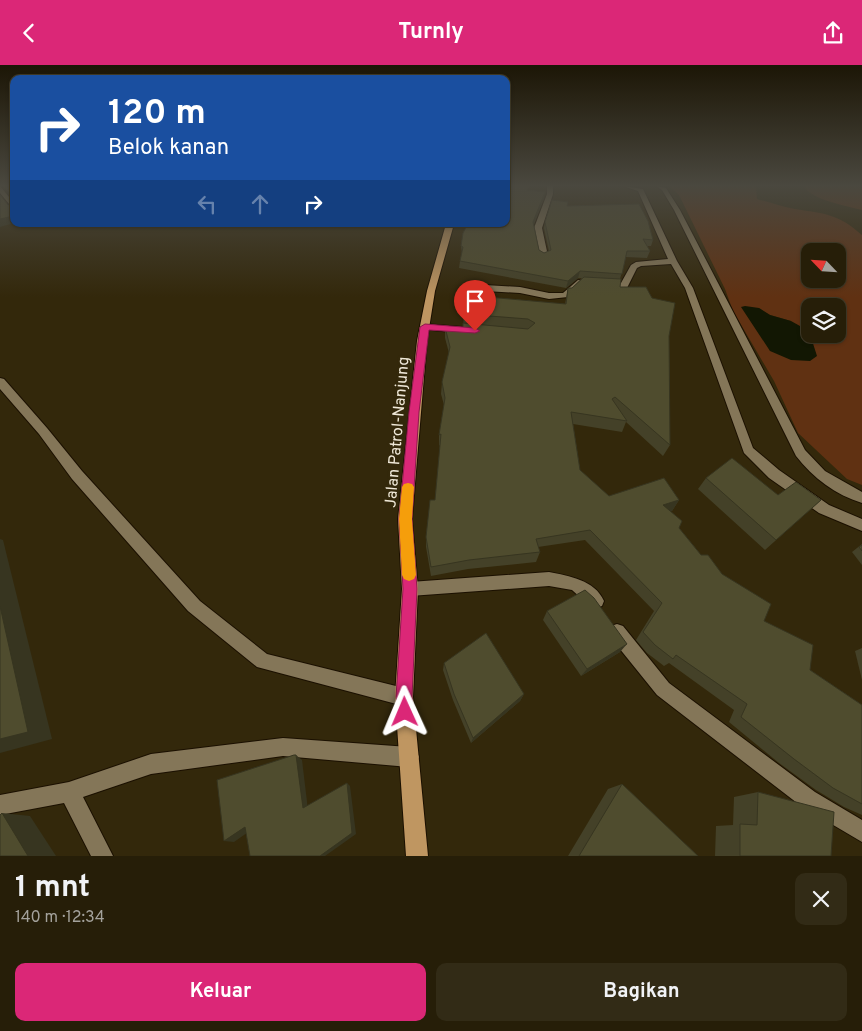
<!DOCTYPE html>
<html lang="id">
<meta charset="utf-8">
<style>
:root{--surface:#261e08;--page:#322b16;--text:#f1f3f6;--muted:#a4a29c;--line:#423c29;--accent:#db2777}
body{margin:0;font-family:Overpass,sans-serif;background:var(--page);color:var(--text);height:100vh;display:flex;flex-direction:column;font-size:19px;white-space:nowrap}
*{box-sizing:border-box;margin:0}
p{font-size:16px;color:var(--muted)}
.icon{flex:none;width:28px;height:28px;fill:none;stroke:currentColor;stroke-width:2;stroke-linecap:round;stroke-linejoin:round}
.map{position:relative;height:791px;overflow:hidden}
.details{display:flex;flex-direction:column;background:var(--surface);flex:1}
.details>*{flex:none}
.guide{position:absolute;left:10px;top:10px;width:500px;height:152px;border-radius:10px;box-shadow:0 1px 4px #0004,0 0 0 1px var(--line);background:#1a4fa0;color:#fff;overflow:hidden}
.needle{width:32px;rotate:295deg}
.controls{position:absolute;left:801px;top:178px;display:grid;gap:10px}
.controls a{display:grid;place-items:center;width:45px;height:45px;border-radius:10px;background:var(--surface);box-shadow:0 1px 4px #0004,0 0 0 1px var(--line);font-size:25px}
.pin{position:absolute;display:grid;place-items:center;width:42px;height:42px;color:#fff;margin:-51px -21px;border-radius:50% 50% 50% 0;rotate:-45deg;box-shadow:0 0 5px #0007}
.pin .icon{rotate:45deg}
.me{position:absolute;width:55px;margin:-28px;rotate:359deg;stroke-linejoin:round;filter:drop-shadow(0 0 4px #0008)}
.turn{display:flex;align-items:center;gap:18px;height:105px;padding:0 15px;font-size:22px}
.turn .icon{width:65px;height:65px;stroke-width:2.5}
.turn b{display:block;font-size:35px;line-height:42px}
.lanes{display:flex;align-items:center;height:48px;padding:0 15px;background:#0003;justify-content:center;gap:25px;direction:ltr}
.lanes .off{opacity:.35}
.round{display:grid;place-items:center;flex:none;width:52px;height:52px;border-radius:10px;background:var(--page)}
.summary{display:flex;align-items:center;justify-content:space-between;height:85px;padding:0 15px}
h1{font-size:30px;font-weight:700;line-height:38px}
.cta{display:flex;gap:10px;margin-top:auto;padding:10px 15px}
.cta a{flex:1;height:58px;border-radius:10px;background:var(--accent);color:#fff;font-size:20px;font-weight:700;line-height:58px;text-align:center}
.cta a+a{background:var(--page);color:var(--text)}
header{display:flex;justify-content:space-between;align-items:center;height:65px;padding:0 15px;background:var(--accent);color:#fff;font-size:22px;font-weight:700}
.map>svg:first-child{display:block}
</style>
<header><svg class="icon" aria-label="back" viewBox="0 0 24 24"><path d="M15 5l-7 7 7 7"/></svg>Turnly<svg class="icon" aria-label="share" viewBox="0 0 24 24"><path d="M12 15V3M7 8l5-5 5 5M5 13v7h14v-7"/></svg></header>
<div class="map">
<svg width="862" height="791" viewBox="0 0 862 791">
<rect width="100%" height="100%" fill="#33280b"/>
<g fill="#603112" fill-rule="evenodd">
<path d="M669,121H756L757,134C769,137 782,142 795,144C825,149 837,148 862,170V420L847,414L798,368L774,316L733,246L725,224L679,130ZM810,186H838V214H810ZM810,241H838V269H810ZM759,243L770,250L791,256L770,286Z"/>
<path d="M804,121H862V145C847,141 811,135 804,121Z"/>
</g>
<path fill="#121703" d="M745,241L759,243L770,250L791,256L809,266L817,291L810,296L791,295L770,286L741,242Z"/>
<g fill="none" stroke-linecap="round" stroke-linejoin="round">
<defs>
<g id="minor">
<path d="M0,121L14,138V145L0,128Z"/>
<path d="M547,121H553V129L542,163L548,191L544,193L540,191L534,163L547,129Z"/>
<path d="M623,121L643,124L677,196L693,223L753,383L779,405L829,440L862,454V466L819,448L769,413L744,388L685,223L671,199L641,201L637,203L627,223L580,221L568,232L549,234L520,228L468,225L464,222L468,219L520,222L549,228H563L578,215L621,218L631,200L636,197L668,194L638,126Z"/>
<path d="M656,121L666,123L680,145L805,385L825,406L862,427V438C836,430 813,413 796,391L674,145L662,125Z"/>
<path d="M425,259L462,262L467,265L462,268L422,264V260Z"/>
<path d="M0,313L4,314L47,363L82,406L200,536L267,589L404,623L410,626L413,632L410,638L404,641L257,602L188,546L72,414L39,369L0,324Z"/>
<path d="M549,507C569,511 595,515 604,536L602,541L596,543L590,541L572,525L549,521L410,531L405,529L402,524L405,519L410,517Z"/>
<path d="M617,559L623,561L669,618L815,727L862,755V777L801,741L657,630L611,573L609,567L611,561Z"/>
<path d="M283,673L409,682L416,685L419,692L416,699L409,702L283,691L151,709L83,732L113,791H91L64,738L0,750V730L69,717L151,689Z"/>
</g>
<path id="primary" d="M446,159H454L435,226L427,276L412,454L418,524L413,632L428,791H406L395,632L402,524L398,454L417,276L427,226Z"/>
</defs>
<use href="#minor" stroke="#1b1000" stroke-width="2"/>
<use href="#primary" stroke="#1b1000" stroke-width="2"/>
<use href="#minor" fill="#847658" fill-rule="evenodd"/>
<use href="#primary" fill="#bf9661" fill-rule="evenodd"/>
</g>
<g fill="#444128">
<path d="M529,125L544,133L534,159L539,185L544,188L549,186L544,163L545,157L567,141L653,175L651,181H647L650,186L647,193L626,192L620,214V222L669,271L670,380L663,391L626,357L622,367L573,359L580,405L609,431L679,435L672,446H670L679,463L701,490L722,509L764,556L810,605L862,640V750L844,742L816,725L779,698L729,657L734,645L669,598L664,601L647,588L636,575L654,546L585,475L538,482L540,487L536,497L468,504L431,511L426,482V472L435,435L440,380L439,381V370L444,340L441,329L442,317L449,288L445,273V262L463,263L465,230L565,239L568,223H572L582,213H578L566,223L459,203L460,196L462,188L461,181Z"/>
<path d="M706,413L778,430L821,435L765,485L698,424Z"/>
<path d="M862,479V500L852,487Z"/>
<path d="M547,546L620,587L581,611L543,555Z"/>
<path d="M862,583V615L855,586Z"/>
<path d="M444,598L524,629L520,636L471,678L453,635L443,605Z"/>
<path d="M622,719L698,791H568L608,724Z"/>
<path d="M758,727L831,791H715L716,761L733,760L734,732Z"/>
</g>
<g fill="#373520">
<path d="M545,127L544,133L532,163L533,157Z"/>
<path d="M14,151V158L0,162V154Z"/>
<path d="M580,206L578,213L566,223L568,216Z"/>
<path d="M679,435L672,446L656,450L663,440Z"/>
<path d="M0,474L3,475L52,674L0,688Z"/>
<path d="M627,579L620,587L581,611L587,604Z"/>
<path d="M524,629L520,636L471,678L473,673Z"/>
<path d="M296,690L302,695L308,745L303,743Z"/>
<path d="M347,718L350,721L356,769L325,791H320Z"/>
<path d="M2,748L30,751L56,791H28Z"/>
<path d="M245,762L254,763L234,777L224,776Z"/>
</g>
<g fill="#4f4c2e" stroke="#373520">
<path d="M4,121H14V151L0,154V130L8,140H11V130Z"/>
<path d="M506,121H529L527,125L545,127L533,157L539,185L544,188L551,185L545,157L552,135L568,137L567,141L639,139L648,156L653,175L643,174L650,186H627L622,209L580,206L568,216L460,196L463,182L461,181L463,168L468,159H506Z"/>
<path d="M584,212L621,214L620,222H646L652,233L675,238L669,271L670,380L615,332L612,334L627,356L571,347L580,405L609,431L664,413L679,435L663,440L682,456L679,463L701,490H708L722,509L771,539L764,556L813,580L810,605L862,640V739L833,723L794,694L741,652L747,639L676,590L673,594L655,580L643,567L662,538L590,465L536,474L540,487L469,495L431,502L426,472L430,435H435L441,369L439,370L445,333L442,317L450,282L445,262L463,263V258L528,264L535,258L528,254L464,249L465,230L566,239L568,223H572Z"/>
<path d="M732,393L778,430L796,417L821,435L776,475L706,413Z"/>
<path d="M862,480V486L859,482Z"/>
<path d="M585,525L594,533L627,579L587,604L547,546Z"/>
<path d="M0,541L28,667L0,674Z"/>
<path d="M486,568L524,629L473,673L454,629L444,598Z"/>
<path d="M294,690H296L303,743L347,718L352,768L320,791H250L245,762L224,776L217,715Z"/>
<path d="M622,719L698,791H579Z"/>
<path d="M758,727L834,747L831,791H740V759L757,760Z"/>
<path d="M2,748L28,791H0V750Z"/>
</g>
<linearGradient id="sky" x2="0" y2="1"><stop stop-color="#1c1606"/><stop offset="0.52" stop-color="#4a483f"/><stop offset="1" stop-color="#4a483f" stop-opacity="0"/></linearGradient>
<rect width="862" height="232" fill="url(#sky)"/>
<path fill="#db2777" stroke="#8e194d" d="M425,259L475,263L480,266L475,268L429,265L419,347L412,454L417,524L412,632L413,647L411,653L405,655L399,653L396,632L403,524L399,454L409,347L420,262Z"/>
<path fill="#f59e0b" d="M408,418L412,419L414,422L412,454L416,510L414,514L409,516L404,514L402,510L399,454L402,422L404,419Z"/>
<g text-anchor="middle" stroke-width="5" stroke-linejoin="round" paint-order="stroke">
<g font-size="16" fill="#efe8d8" stroke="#33280b">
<text transform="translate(396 367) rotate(-85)" y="6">Jalan Patrol-Nanjung</text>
</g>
</g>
</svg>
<div class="controls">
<a><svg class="needle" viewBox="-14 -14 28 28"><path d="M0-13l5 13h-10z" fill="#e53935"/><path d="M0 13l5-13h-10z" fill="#a4a29c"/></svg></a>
<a><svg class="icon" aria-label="layers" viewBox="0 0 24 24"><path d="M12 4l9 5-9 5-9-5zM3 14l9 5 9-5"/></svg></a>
</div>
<div class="pin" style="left:475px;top:266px;background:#d93025"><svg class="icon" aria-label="arrive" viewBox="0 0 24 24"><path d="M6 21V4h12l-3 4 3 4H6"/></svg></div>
<svg class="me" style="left:405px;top:647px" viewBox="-20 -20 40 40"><path d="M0-17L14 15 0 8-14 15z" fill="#db2777" stroke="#fff" stroke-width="4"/></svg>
<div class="guide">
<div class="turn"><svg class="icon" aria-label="right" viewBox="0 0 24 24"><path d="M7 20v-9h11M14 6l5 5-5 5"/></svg><div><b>120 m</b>Belok kanan</div></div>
<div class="lanes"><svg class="icon off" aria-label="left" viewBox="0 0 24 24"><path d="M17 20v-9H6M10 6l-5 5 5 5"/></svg><svg class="icon off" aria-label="ahead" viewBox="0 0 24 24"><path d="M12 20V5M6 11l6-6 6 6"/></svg><svg class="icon" aria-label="right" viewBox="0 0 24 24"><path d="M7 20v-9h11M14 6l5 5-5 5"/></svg></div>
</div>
</div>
<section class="details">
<div class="summary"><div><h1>1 mnt</h1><p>140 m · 12:34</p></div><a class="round"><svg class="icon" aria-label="close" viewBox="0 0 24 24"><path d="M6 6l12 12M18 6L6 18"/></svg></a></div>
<div class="cta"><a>Keluar</a><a>Bagikan</a></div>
</section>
